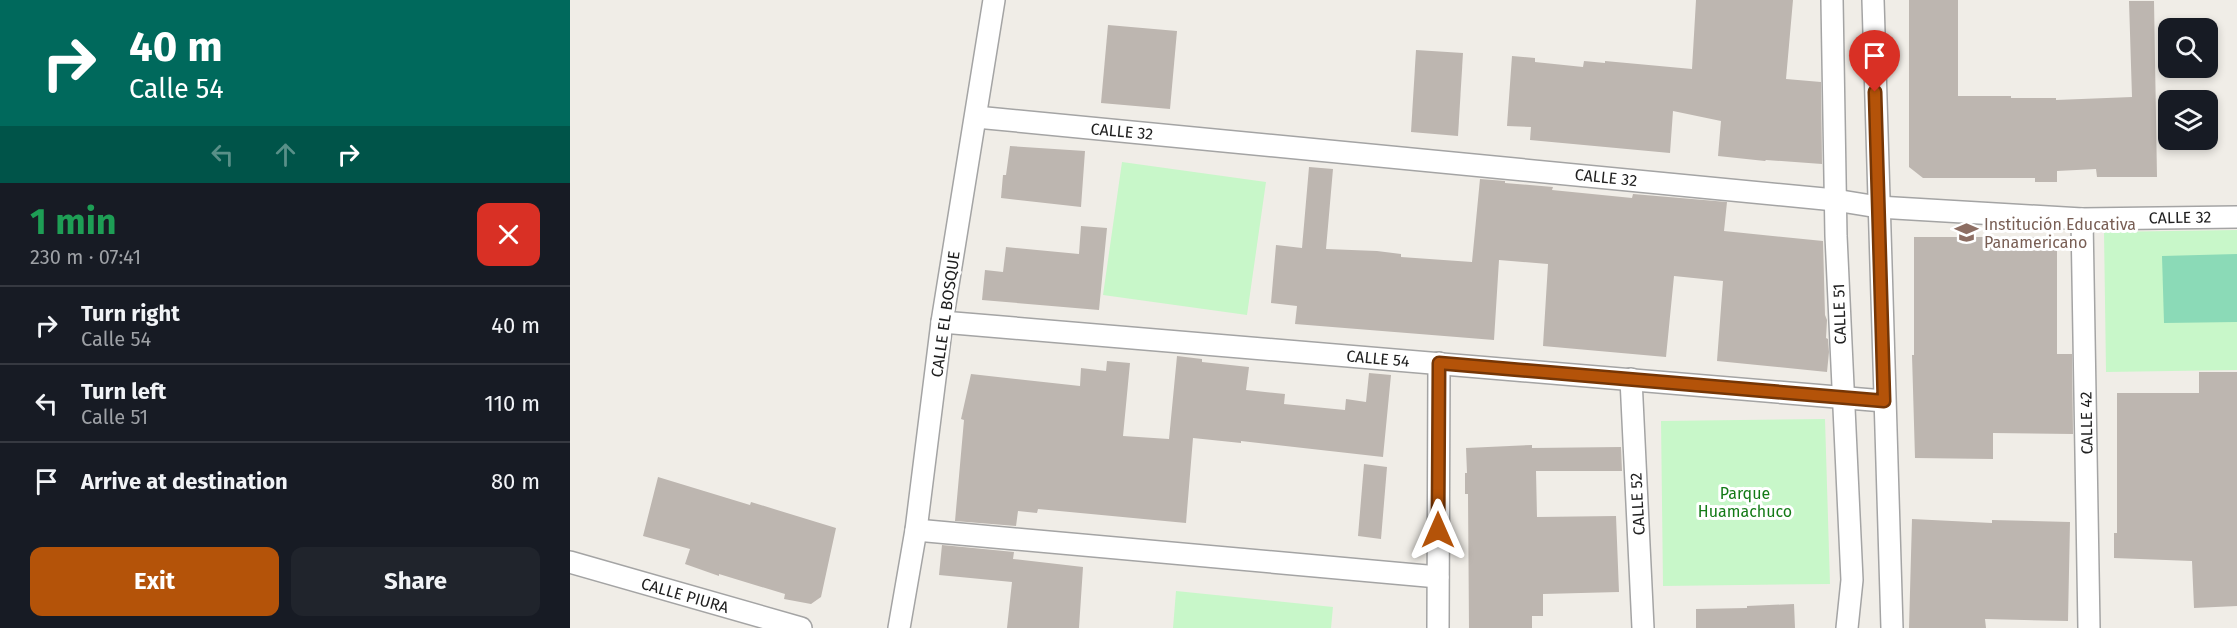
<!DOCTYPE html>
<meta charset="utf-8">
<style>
:root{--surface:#171b24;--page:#20242c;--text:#f1f3f6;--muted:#9ea1a6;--line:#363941;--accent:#b45309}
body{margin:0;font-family:"Fira Sans",sans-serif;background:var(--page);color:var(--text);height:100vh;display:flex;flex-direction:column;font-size:22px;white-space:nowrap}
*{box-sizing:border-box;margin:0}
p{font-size:20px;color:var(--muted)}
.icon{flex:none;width:33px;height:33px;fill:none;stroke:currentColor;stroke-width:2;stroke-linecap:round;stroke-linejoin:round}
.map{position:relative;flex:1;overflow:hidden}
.drawer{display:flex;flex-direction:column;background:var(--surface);width:570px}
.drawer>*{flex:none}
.guide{background:#00695c;color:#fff;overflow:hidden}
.controls{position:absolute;left:1588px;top:18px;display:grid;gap:12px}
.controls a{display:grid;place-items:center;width:60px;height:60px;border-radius:12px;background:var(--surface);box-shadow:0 3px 9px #0003;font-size:30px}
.pin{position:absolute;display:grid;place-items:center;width:51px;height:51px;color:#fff;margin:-62px -26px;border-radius:50% 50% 50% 0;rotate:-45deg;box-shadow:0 0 6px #0007}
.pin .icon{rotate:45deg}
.me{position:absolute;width:66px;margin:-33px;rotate:0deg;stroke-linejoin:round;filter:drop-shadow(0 0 4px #0008)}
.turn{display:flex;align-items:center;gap:21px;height:126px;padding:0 30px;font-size:27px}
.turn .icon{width:78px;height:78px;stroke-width:2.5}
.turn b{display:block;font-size:42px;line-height:51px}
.lanes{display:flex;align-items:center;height:57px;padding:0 30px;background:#0003;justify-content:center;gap:30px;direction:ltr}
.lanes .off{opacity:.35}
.round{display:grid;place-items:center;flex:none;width:63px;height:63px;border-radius:12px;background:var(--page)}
.overview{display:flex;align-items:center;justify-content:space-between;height:102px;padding:0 30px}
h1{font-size:36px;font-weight:700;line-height:45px;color:#1e9e55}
.action{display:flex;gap:12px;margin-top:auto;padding:12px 30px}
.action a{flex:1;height:69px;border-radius:12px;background:var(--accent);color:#fff;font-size:24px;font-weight:700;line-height:69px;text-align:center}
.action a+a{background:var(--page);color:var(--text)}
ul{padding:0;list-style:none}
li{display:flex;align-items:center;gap:18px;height:78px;padding:0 30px;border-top:2px solid var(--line)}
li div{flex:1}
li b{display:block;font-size:22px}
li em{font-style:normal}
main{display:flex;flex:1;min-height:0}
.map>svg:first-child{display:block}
</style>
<main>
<section class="drawer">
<div class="guide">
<div class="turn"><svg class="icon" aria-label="right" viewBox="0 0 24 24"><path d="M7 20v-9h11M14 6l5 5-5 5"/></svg><div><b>40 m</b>Calle 54</div></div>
<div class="lanes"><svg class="icon off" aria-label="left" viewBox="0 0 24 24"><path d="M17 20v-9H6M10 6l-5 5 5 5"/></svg><svg class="icon off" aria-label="ahead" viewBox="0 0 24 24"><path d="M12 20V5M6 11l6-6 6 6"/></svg><svg class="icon" aria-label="right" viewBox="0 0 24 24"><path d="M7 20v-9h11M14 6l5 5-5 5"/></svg></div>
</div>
<div class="overview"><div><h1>1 min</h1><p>230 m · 07:41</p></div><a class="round" style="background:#d93025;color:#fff"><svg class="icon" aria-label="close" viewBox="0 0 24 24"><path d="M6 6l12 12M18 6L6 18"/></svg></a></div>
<ul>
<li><svg class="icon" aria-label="right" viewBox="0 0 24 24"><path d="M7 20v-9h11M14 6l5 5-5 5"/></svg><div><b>Turn right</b><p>Calle 54</p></div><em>40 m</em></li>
<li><svg class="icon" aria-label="left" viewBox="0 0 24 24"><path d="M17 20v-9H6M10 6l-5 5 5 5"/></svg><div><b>Turn left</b><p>Calle 51</p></div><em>110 m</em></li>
<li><svg class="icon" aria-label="arrive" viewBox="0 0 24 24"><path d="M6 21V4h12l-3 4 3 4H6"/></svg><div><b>Arrive at destination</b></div><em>80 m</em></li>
</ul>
<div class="action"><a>Exit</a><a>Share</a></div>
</section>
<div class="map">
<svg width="1667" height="628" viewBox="0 0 1667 628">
<rect width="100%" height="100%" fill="#f0ede7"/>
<g fill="#c8f7c9">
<path d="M552,162L696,182L677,315L533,295Z"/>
<path d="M1667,230V370L1536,372L1534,232Z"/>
<path d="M1255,419L1260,584L1093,586L1091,421Z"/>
<path d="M606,591L763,607L761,628H603Z"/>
</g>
<path fill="#8bdab7" d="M1667,254V322L1594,323L1592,256Z"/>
<g fill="#bdb6b0">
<path d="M1126,0H1223L1216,79L1251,82L1252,164L1196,160L1195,161L1148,156L1151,121L1103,111L1100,153L960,140L961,127L937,126L942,56L965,58V62L1013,67L1014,61L1035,63V61L1122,69Z"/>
<path d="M1339,0H1388V96H1441V98H1486V100L1562,97L1559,1H1584L1587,177H1527L1526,169L1487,171V182H1465V178H1353L1339,167Z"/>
<path d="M538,25L607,31L600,109L531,103Z"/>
<path d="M846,50L893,53L888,136L841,132Z"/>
<path d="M440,146L515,151L511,207L431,198L433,175H436Z"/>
<path d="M739,167L763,169L756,249L807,251L831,254V257L902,262L910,179L935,181V183L983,187L982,190L1062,198L1063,194L1157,202L1154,231L1253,241L1255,315L1257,320L1256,338L1258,339L1259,352L1257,372L1147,361L1153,281L1104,276L1096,357L973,346L978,264L929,260L924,340L725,324L727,306L701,303L706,245L732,248Z"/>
<path d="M511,226L537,228L529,310L412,300L415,270L433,272L436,247L509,254Z"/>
<path d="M1344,237H1487V354H1502L1503,434L1423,433V459L1345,458L1342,355H1344Z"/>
<path d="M607,356L632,359V362L679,367L676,390L715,394L714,404L775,410L776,399L796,402L799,373L821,375L813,457L671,441V443L623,438L616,523L468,509L467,513L448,511L446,526L385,521L394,420L391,419L401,374L510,386L511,368L536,371L537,361L560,363L553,436L599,439Z"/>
<path d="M1629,372H1667V606L1624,608L1622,561L1544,558V533H1547V393H1629Z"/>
<path d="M962,445V448L1051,447L1052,471H966L967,517L1046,516L1049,592L973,594V616H962V628H899L898,494H895V473H897L896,448Z"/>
<path d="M794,464L817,467L811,539L788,536Z"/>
<path d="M88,477L180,505L181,502L266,528L251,597L241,604L214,599L215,594L149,574V576L115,564L120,549L73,536Z"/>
<path d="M1342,519L1422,523V520L1500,522L1498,621L1415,619L1416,628H1339Z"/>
<path d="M372,545L444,552L443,559L513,567L509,628H437L442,582L369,575Z"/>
<path d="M1224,604L1225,628H1126V609L1177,608V606Z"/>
</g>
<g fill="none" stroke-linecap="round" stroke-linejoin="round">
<defs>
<g id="minor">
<path d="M1262,0L1266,236L1282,580L1277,628"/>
<path d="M1303,0L1322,628"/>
<path d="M406,117L1265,200L1308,207L1512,219L1667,217"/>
<path d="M1512,219L1519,628"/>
<path d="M372,322L1314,401"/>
<path d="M1061,379L1073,628"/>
<path d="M346,530L868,577"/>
<path d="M0,562L231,628"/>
<path d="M329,628L346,530L372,322L424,0"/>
<path d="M868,628L869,363"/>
</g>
</defs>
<use href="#minor" stroke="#a4a4a4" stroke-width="24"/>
<use href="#minor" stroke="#fff" stroke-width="21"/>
</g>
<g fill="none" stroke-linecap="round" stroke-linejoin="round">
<defs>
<path id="route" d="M868,530L869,363L1314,401L1305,92"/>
</defs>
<use href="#route" stroke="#753606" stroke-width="15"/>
<use href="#route" stroke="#b45309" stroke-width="10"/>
</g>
<defs>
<symbol id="school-bare" viewBox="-9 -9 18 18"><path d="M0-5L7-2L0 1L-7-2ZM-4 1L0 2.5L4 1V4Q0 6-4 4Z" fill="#8d6e63" stroke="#fff" stroke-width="2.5" paint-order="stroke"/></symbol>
</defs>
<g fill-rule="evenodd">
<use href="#school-bare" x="1380" y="216" width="33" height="33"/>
</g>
<g text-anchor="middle" stroke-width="6" stroke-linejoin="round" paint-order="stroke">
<g font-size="16" fill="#202020" stroke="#fff">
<text transform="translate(552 131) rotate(5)" y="6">CALLE 32</text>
<text transform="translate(1036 177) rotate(6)" y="6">CALLE 32</text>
<text transform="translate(1610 217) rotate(-1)" y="6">CALLE 32</text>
<text transform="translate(375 314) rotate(-82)" y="6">CALLE EL BOSQUE</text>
<text transform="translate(1269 314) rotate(-92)" y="6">CALLE 51</text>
<text transform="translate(808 358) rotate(5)" y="6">CALLE 54</text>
<text transform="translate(1516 423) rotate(-91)" y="6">CALLE 42</text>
<text transform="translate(1067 504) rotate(-93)" y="6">CALLE 52</text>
<text transform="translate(115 595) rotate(16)" y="6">CALLE PIURA</text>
</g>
<g font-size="16" fill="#785e54" stroke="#fff" text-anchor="start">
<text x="1414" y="230">Institución Educativa<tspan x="1414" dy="18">Panamericano</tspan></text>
</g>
<g font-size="16" fill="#137a16" stroke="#fff">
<text x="1175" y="499">Parque<tspan x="1175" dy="18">Huamachuco</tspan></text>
</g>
</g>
</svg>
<div class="controls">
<a><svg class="icon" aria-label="search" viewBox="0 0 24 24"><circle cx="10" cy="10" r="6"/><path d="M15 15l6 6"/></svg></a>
<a><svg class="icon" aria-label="layers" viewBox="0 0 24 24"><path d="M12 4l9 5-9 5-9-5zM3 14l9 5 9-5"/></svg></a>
</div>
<div class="pin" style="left:1305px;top:92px;background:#d93025"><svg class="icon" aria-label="arrive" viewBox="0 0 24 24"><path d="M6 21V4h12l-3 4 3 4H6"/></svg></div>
<svg class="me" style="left:868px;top:530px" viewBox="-20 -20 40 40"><path d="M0-17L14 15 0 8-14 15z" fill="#b45309" stroke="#fff" stroke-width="4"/></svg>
</div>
</main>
